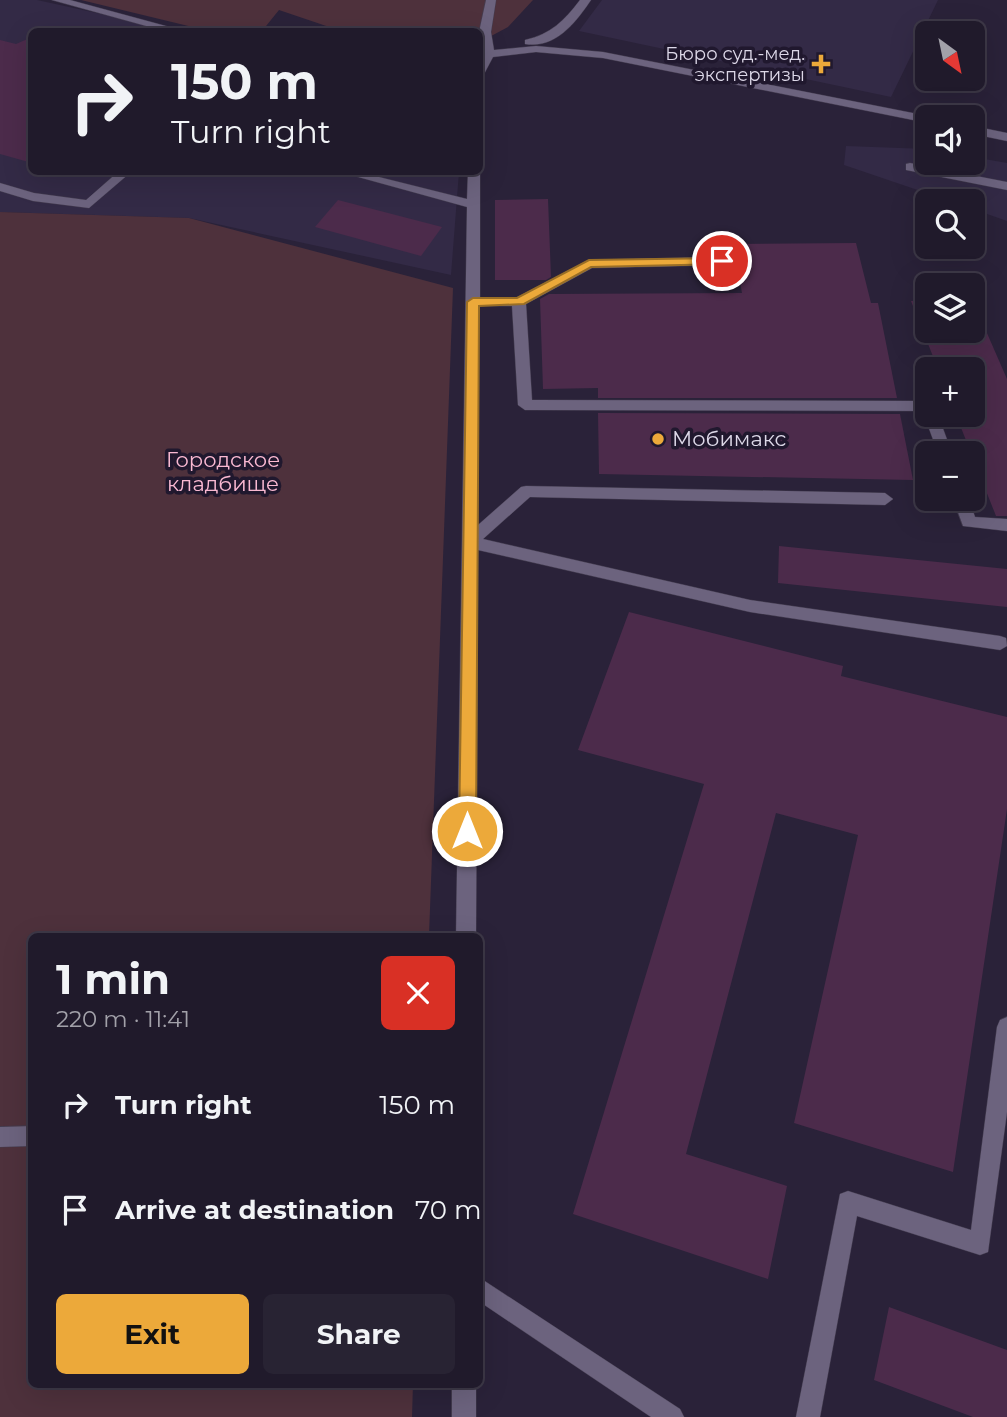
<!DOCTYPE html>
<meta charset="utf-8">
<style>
:root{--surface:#201a2b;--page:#282333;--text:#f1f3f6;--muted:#a2a1a9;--line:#3d3847;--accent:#eca93a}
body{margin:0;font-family:Montserrat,sans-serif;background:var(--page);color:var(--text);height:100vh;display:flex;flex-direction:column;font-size:26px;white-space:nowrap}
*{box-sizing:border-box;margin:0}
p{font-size:23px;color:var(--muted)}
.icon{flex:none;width:38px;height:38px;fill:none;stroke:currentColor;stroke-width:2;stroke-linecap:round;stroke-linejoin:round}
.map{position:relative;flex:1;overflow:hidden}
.side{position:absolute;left:28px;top:933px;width:455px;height:455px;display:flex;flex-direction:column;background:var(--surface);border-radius:10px;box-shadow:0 7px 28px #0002,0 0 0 2px var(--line)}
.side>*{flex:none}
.guide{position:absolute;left:28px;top:28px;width:455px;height:147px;border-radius:10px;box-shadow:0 7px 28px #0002,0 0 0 2px var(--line);background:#201a2b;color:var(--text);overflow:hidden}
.needle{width:46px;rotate:147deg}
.tools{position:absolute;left:915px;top:21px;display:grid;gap:14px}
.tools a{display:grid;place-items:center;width:70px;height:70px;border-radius:10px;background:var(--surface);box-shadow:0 7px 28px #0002,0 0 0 2px var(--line);font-size:35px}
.pin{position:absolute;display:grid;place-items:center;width:60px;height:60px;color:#fff;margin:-30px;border:4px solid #fff;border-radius:50%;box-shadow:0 2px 7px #0007}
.me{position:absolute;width:77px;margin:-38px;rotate:0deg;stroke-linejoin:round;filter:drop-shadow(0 0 5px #0008)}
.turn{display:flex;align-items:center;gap:24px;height:147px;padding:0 28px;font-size:32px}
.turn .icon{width:91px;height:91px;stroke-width:2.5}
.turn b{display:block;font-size:49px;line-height:60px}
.round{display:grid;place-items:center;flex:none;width:74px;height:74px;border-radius:10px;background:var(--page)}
.headline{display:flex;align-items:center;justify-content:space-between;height:119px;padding:0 28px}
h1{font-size:42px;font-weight:700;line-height:52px}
.primary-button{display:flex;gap:14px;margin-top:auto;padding:14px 28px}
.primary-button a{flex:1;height:80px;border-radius:10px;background:var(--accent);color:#111;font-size:28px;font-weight:700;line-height:80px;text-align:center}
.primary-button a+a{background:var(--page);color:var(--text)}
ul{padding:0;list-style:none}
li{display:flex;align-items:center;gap:21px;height:105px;padding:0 28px}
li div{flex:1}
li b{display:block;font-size:26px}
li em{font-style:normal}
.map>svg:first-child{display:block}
</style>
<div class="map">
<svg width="1007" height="1417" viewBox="0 0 1007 1417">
<rect width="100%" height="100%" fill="#2a2239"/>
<g fill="#332a46">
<path d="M0,0H37L179,31L32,32V172H459L451,275L189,218L0,212Z"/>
<path d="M602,0H938L891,97L579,31Z"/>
<path d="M846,146L927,149L928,163H973V157L1007,163V221L973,209V201H950L844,165Z"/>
</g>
<g fill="#4e313c">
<path d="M81,0H533L508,27L480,42V32L341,31L279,10L262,31H209Z"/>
<path d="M0,212L189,218L453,288L429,936H32V1384H413L412,1417H0Z"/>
</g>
<g fill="#4c2b4b">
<path d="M32,37V163L0,154V40L16,44Z"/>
<path d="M548,199L551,277L546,280H495V200Z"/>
<path d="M338,200L442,227L421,256L315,227Z"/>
<path d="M856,243L871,303H878L897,398H598V388L543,389L540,299L549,294L742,293L733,244Z"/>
<path d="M928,300V331H973V301L1007,379V516H996L956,415H973V369H938L911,301Z"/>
<path d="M598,413L900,414L913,480L599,474Z"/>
<path d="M779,546L1007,569V607L778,583Z"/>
<path d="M629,612L843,666L841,676L1007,717V809L953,1172L794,1123L858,835L776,813L686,1154L787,1186L768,1279L573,1214L704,784L578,750Z"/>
<path d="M889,1307L1007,1350V1417H973L874,1380Z"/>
</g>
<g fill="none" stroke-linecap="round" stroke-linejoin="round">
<defs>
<g id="minor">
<path d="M52,0H70L188,32H168Z"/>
<path d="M486,0H496L491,32L494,50L536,46L603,52L933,117H928V123L603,58L536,52L493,57L484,74L480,75V61L483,54L479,32Z"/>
<path d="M580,0H591C576,22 556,49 525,44V40C551,34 564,21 580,0Z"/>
<path d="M973,126L1007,133V141L973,134Z"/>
<path d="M910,163L1007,182V190L906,170V164Z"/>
<path d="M480,171V298H516L589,260L722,257L729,261L722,265L592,268L526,304L532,400L928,401V411L525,410L518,405L512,306H479L478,525L521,487L526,486L885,493L893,499L885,505L530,497L483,539L750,600L1000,636L1006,638L1007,646L1000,650L750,612L478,550L476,936H456L467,207L340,172H359L467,199L468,172Z"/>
<path d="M118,172H131L89,208L33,201L0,191V183L34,193L86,200Z"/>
<path d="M926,411L928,415H938L952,453H938L924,415Z"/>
<path d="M953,499H969L975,517L1007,519V531L963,526Z"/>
<path d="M1007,1017V1112L988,1252L980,1255L857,1216L820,1417H796L840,1194L848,1191L971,1230L997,1027L1000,1020Z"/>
<path d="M32,1126V1146L0,1147V1127Z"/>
<path d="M480,1278L680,1409L684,1417H651L480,1302Z"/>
<rect x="452" y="1384" width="24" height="33"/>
</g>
</defs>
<use href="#minor" stroke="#433c4f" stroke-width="1"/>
<use href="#minor" fill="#6c637e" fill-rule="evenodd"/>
</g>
<path fill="#eca93a" stroke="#996e26" stroke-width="2" d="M722,258L728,261L726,264L591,267L524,304L479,306L476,831L467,838L461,836L459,831L467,302L473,298H517L589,260Z"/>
<g fill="#eca93a" stroke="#20182e" stroke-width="2.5">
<path d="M817.5 53.5h7v7h7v7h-7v7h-7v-7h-7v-7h7z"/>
<circle cx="658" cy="439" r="7"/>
</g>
<g text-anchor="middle" stroke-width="7" stroke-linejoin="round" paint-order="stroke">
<g font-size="18" fill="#ddd8e8" stroke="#20182e" text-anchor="end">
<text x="805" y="60">Бюро суд.-мед.<tspan x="805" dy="21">экспертизы</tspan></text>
</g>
<g font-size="21" fill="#ddd8e8" stroke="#20182e" text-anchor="start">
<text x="672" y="446">Мобимакс</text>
</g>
<g font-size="21" fill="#fab9d2" stroke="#20182e">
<text x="223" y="467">Городское<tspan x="223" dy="24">кладбище</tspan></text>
</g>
</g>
</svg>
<div class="tools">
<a><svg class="needle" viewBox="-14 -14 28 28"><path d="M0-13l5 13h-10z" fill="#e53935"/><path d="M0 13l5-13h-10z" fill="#a2a1a9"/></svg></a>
<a><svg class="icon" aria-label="sound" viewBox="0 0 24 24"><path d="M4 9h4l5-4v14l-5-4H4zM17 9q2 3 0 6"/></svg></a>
<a><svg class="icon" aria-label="search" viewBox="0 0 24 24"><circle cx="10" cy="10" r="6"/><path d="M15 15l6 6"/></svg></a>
<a><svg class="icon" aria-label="layers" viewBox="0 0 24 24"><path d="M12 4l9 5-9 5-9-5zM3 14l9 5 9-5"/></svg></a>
<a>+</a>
<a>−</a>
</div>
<div class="pin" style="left:722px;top:261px;background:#d93025"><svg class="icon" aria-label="arrive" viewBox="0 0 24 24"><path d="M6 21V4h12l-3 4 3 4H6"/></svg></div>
<svg class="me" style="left:467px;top:831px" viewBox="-20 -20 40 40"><circle r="17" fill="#eca93a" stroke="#fff" stroke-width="3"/><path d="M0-11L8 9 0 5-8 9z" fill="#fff"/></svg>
<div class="guide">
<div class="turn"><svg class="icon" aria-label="right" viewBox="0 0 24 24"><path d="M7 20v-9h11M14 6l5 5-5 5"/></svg><div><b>150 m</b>Turn right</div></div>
</div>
<section class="side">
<div class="headline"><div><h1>1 min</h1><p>220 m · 11:41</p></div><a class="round" style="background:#d93025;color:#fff"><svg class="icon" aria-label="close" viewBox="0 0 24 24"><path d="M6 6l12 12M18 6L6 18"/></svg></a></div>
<ul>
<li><svg class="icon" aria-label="right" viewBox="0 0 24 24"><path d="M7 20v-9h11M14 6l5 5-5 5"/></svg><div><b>Turn right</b></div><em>150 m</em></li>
<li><svg class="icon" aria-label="arrive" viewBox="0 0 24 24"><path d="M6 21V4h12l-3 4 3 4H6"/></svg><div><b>Arrive at destination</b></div><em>70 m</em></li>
</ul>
<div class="primary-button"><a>Exit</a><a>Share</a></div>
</section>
</div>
